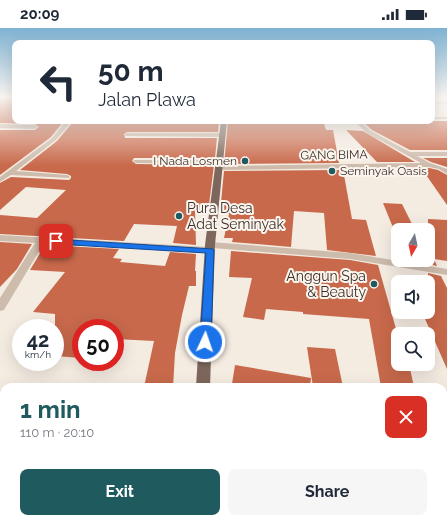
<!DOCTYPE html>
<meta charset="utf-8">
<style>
:root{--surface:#fff;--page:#f6f6f7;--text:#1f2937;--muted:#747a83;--accent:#1f5a5e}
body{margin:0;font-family:Raleway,sans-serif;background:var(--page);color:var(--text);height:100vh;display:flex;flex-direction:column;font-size:15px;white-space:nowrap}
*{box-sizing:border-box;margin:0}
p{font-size:13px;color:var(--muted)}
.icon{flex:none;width:22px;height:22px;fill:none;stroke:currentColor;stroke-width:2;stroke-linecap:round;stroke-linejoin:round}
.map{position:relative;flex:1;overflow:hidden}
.side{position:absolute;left:0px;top:355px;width:447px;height:140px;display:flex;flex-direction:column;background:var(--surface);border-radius:12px 12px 0 0;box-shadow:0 4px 16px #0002}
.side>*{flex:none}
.top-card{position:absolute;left:12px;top:12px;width:423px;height:84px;border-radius:8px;box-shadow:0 4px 16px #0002;background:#fff;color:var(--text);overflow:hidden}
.needle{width:26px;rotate:189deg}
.tools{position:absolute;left:391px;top:195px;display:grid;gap:8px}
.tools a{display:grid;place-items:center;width:44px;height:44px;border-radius:8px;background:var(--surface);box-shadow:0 4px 16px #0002;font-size:20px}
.speed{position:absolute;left:12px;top:291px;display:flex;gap:8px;font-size:20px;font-weight:700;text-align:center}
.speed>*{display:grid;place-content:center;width:52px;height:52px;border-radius:50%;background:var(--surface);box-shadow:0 4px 16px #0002;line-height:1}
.speed small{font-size:10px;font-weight:400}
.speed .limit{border:6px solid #d22;background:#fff;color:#111}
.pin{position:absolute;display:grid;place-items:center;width:34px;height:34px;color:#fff;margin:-17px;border-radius:8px;box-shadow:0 2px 6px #0006}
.me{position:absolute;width:44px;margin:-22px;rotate:3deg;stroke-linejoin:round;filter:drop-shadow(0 0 3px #0008)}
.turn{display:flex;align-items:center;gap:14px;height:84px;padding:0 20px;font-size:18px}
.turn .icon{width:52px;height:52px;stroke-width:2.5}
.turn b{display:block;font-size:28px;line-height:34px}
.round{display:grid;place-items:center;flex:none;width:42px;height:42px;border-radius:8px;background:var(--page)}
.summary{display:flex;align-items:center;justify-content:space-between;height:68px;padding:0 20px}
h1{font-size:24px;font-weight:700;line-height:30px;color:var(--accent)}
.action{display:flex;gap:8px;margin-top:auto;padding:8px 20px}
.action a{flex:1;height:46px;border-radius:8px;background:var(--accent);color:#fff;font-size:16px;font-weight:700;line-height:46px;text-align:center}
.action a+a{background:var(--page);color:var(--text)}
.status{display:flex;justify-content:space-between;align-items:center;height:28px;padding:0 20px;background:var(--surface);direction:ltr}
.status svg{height:11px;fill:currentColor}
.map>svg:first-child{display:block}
</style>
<div class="status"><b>20:09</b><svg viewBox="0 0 49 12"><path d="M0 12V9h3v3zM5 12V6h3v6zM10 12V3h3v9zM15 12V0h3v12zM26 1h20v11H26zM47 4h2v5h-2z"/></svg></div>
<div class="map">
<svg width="447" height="495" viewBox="0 0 447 495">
<rect width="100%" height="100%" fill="#f4ebe1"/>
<g fill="#c8694b">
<path d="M0,71H13L15,93L63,94L51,109L0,147V102H35L39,99L35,96L0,95Z"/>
<path d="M143,93H219L218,104H127L124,106L125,110H217L215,130H134L132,133L136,136L214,137L208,185L195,184L196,217L173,215L177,198L134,196L124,213L0,206V187L37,190L66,162L26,159L0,182V155L11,149L69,152L71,150V148L67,146L20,142L57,113L73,94Z"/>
<path d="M228,93H323L326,102H333L339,135L224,136Z"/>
<path d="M362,93H447V122H410L372,102Z"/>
<path d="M346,102L363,103L415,134H377Z"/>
<path d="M423,130H447V139L431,134Z"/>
<path d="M429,140L438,142L447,147V177L422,141Z"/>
<path d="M340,142L341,147H344L352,191L366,192L376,228L327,222L324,185L294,183L291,219L232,214L233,210H224L229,186L220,185L224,143Z"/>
<path d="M383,175L402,176L415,202H394Z"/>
<path d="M428,191L447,192V233L434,231L437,238L428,236Z"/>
<path d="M0,214L32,216L17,241L0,259Z"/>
<path d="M45,217L119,221L113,230L122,231L120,234L165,238L170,224L196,226L195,243H196V258H189L182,287L175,325L173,359H144L154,313L115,311V300H81V330L55,328V286L33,284L65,244L30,242Z"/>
<path d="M231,223L350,232L378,237L398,308V336H409L414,359H381L369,291L303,286V284L266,281L264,292L243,289L252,250L229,249Z"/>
<path d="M428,245L441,248L447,260V341L422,284H428Z"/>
<path d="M307,319L335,321L343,359H313Z"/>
<path d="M235,337L311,350L310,359H259L260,358L232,356Z"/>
</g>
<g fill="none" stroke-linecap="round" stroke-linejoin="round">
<g fill="#cdbbac" fill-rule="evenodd">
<rect x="432" y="74" width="15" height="2"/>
<rect x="432" y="89" width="15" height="2"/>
<path d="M66,93H72L56,112L16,143L67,147L70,149L69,150L11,147L0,154V149L52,110Z"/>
<path d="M354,93H360L371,103L410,124H447V128H417L430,135L447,141V146L439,141L429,139L219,142L216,140L219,138L421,135L367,105Z"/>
<path d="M0,96L35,97L38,99L35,101L0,100Z"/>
<path d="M127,105H223L226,107L223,109L125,108V106Z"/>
<path d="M134,132H220L223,134L220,136L136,135L133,133Z"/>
<path d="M0,207L208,219L205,217L210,214L350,225L447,241V247L350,231L213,220L215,222L210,225L44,215L4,282L0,283V270L35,215L0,213Z"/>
</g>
<g fill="#7d675c" fill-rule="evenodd">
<path d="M221,93H227L215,217L210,359H196L205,217Z"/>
<rect x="187" y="491" width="18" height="4"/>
</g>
</g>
<linearGradient id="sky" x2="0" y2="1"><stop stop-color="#7eb2d2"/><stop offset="0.5" stop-color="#faf6f2"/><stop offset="1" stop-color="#faf6f2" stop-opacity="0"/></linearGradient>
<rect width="447" height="138" fill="url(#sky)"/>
<path fill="#1a73e8" stroke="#114b97" d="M54,211L213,221L214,222L211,314L209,316H201L200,314L206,225L56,216L52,213Z"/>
<g fill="#1f5a5e" stroke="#fbf5ee" stroke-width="1.5">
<circle cx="245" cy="133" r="4"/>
<circle cx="332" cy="143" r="4"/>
<circle cx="179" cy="188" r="4"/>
<circle cx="374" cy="256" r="4"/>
</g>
<g text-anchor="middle" stroke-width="4" stroke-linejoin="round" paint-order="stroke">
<g font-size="12" fill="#3b302b" stroke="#fbf5ee">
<text transform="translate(334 127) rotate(-1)" y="4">GANG BIMA</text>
</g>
<g font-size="12" fill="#3b302b" stroke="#fbf5ee" text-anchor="end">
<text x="237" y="137">I Nada Losmen</text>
<text x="340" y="147" text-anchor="start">Seminyak Oasis</text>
</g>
<g font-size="14" fill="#3b302b" stroke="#fbf5ee" text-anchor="start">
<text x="187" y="185">Pura Desa<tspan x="187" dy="16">Adat Seminyak</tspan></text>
<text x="366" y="253" text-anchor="end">Anggun Spa<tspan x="366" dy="16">&amp; Beauty</tspan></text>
</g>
</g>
</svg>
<div class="tools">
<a><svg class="needle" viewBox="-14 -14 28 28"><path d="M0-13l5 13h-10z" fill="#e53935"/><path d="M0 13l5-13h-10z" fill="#747a83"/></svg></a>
<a><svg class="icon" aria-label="sound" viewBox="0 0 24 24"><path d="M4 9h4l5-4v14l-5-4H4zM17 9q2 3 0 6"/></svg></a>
<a><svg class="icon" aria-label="search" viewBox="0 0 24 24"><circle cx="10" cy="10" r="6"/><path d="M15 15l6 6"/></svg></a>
</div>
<div class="speed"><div>42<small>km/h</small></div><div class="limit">50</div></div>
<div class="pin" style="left:56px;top:213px;background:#d93025"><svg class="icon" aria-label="arrive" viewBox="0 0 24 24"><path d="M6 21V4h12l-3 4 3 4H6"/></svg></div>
<svg class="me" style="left:205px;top:314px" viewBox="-20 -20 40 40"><circle r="17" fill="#1a73e8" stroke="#fff" stroke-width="3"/><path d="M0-11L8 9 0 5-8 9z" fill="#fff"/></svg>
<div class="top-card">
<div class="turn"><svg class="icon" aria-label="left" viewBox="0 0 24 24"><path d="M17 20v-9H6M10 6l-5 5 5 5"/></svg><div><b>50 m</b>Jalan Plawa</div></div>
</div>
<section class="side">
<div class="summary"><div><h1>1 min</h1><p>110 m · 20:10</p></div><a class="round" style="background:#d93025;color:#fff"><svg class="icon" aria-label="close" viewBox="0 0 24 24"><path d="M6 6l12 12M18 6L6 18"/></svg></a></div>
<div class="action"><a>Exit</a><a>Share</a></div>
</section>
</div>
